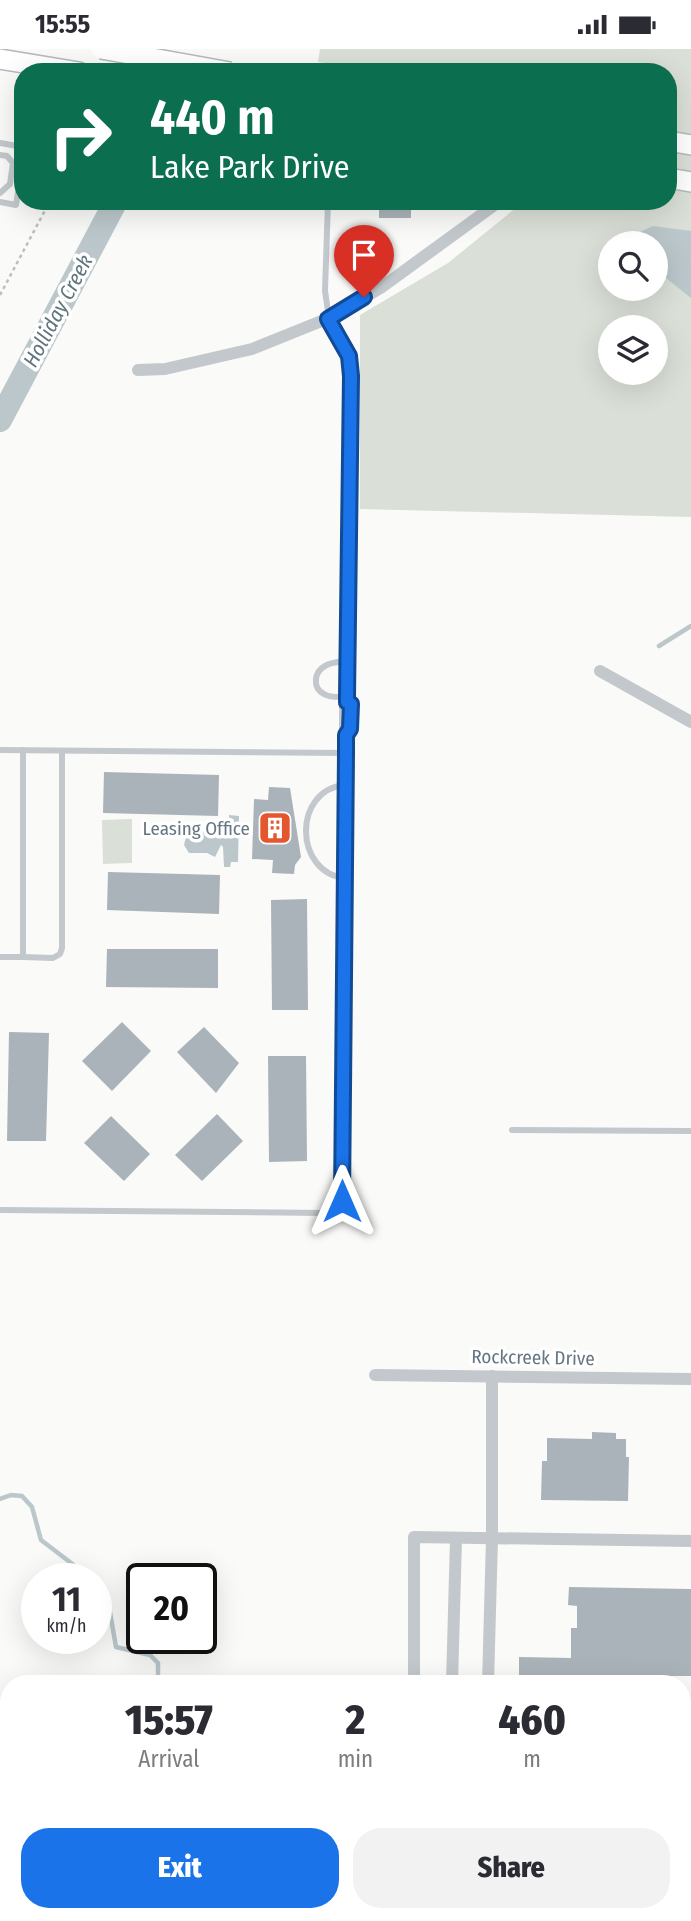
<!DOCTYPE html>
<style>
:root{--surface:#fff;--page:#f2f2f3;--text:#2b2b33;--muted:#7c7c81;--accent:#1a73e8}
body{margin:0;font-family:"Fira Sans Condensed",sans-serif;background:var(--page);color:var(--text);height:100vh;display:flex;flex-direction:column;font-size:26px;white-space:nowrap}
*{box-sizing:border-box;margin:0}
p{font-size:23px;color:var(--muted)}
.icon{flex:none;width:38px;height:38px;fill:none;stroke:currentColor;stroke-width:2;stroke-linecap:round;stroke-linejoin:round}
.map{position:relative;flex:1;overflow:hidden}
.details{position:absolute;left:0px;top:1626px;width:691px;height:247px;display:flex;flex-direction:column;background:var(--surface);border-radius:28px 28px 0 0;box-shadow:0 7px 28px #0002}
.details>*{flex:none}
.banner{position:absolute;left:14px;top:14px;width:663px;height:147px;border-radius:28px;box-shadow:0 7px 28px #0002;background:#0b6e4f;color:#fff;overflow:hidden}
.controls{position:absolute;left:598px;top:182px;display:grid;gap:14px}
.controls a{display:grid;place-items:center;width:70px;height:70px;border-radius:50%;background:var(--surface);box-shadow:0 7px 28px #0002;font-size:35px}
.speed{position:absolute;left:21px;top:1514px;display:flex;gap:14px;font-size:35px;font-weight:700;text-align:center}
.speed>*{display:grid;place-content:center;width:91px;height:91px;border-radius:50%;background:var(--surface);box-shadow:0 7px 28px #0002;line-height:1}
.speed small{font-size:18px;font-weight:400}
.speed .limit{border:4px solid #111;border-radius:10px;background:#fff;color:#111}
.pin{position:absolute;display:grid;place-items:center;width:60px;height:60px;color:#fff;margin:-72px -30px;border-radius:50% 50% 50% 0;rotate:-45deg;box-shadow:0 0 7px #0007}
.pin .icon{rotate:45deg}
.me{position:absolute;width:77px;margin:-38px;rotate:0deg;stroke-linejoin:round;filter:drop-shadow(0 0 5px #0008)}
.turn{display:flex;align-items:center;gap:24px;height:147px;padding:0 21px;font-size:32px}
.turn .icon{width:91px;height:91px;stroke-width:2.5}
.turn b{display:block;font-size:49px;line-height:60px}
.eta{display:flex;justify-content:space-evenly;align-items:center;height:119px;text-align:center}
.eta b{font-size:42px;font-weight:800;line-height:49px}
.action{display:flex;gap:14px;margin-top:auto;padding:14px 21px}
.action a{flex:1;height:80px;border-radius:28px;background:var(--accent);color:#fff;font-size:28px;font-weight:800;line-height:80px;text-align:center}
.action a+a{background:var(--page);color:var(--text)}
.status{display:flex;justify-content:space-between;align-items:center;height:49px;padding:0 35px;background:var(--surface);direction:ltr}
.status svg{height:19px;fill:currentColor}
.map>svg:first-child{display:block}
</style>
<div class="status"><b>15:55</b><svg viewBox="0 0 49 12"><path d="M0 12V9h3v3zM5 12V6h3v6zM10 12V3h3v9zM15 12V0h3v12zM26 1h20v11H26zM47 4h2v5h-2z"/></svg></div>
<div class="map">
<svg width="691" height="1872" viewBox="0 0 691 1872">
<rect width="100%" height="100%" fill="#fafaf8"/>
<g fill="#dadfd7" fill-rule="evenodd">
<path d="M320,0H691V468L360,460V266L448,214L517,158L521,152H668V23H384L318,13ZM611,194H656V240H611ZM611,278H656V324H611Z"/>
<path d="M132,770V814L103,815L102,771Z"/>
<path d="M0,1702L9,1705V1807L0,1826Z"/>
</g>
<g fill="#bbc7cb">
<path d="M653,177L691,182V249L656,221V194H630L640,183Z"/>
<path d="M229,766L239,767L238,813H231L230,818H224L223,798L221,796L215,808L207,804H189L184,796L186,788L192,781L202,784L207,780L213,785H228Z"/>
<path d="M683,1826L691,1828V1872H626L618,1868V1864H682Z"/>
</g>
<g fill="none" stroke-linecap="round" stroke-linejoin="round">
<g stroke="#bbc7cb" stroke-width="4.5">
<path d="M659,597L691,577"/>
<path d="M0,1450L11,1446L22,1447L32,1458L41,1491L92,1530"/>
<path d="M96,1536L108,1552L116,1598L150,1606L158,1614V1634"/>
<path d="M224,1864L229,1872"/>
</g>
<path stroke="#bbc7cb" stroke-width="24" d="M0,371L116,152"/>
</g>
<g fill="#aab3b9">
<rect x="379" y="152" width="32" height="17"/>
<path d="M104,723L219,726L218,767L103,764Z"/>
<path d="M269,738L290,739L301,808L295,816L294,825L272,824L273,811L252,810L254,750L268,751Z"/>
<path d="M108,823L220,826L219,865L107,861Z"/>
<path d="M307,850L308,961H272L271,851Z"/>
<path d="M107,900H218V939L106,938Z"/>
<path d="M122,973L151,1002L112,1042L82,1012Z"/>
<path d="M204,978L239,1014L216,1044L177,1003Z"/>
<path d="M9,983L49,984L46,1092H7Z"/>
<path d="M268,1007H306L307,1112L269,1113Z"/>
<path d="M217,1065L243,1092L202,1132L175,1106Z"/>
<path d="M111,1067L150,1105L124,1132L84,1094Z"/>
<path d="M592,1383L616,1384V1390H626V1408H629L628,1452L541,1451L542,1412H547V1389L592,1390Z"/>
<path d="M569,1538L691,1540V1627H649V1634H564V1627L519,1626V1608L571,1609V1579H577V1557L568,1556Z"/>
</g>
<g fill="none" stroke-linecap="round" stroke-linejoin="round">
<defs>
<g id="primary">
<path d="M0,10L79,23"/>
<path d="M668,92L691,96"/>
<path d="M668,129L691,133"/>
</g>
</defs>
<use href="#primary" stroke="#b5babe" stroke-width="22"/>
<path stroke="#bbbfc2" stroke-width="2.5" stroke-dasharray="3.5 3.5" stroke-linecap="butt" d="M0,246L50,152"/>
<g stroke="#c3c8cc" stroke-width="6">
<path d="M0,94L23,98"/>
<path d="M0,106L7,107L13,114L10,135L0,144"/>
<path d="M0,153L16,156L23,111"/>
<path d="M347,648C339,648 330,649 324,645C312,639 314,623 325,617C331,613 340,613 347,612"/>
<path d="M346,686L342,680V655L347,653"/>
<path d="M0,701L346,704"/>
<path d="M345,829C294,824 292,741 345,736"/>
<path d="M0,908H23V701"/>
<path d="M23,908L53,909L60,905L62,899V702"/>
<path d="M512,1081L691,1082"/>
<path d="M0,1161L326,1164L337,1160L342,1152L346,686L350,680L351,655L347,653V648L351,327L349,307L329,269L325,242L328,152"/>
</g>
<g stroke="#c3c8cc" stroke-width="12">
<path d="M138,321L165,320L252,300L329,269L382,238L500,152"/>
<path d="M600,622L691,673"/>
<path d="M375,1326L691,1330"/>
<path d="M414,1634V1488L691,1492"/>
<path d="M452,1634L456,1490"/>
<path d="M488,1634L492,1489V1327"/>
<path d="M682,1766L691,1767"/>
</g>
<use href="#primary" stroke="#fff" stroke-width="19"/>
<defs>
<path id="primary-bridge" d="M101,0L230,23"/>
</defs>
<use href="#primary-bridge" stroke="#b5babe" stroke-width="22" stroke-linecap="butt"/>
<use href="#primary-bridge" stroke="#fff" stroke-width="19"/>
</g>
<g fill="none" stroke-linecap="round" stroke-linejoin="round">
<defs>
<path id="route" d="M342,1152L346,704V686L350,680L351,655L347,653V648L351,327L349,307L328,270L364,248"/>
</defs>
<use href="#route" stroke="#114b97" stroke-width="18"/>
<use href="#route" stroke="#1a73e8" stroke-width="12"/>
</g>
<defs>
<symbol id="building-square" viewBox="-11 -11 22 22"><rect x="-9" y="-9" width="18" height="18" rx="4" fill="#e4572e" stroke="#fff"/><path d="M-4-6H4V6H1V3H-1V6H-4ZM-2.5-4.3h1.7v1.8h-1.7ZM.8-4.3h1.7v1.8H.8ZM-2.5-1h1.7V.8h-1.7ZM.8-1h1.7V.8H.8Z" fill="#fff"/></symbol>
</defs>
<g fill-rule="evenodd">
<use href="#building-square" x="256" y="760" width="38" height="38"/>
</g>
<g text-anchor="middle" stroke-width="7" stroke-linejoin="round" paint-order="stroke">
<g font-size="19" fill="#657683" stroke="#fff" text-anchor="end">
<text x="250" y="786">Leasing Office</text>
</g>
<g font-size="19" fill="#657683" stroke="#fff">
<text transform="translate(533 1308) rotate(1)" y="7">Rockcreek Drive</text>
</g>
<g font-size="21" font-style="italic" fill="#60757c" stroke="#fff">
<text transform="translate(58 262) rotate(-62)" y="7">Holliday Creek</text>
</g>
</g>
</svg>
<div class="controls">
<a><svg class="icon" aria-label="search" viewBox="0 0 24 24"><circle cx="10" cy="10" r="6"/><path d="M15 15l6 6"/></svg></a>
<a><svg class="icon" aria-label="layers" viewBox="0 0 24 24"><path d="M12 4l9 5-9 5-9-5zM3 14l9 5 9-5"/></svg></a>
</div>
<div class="speed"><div>11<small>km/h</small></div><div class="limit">20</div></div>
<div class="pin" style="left:364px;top:248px;background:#d93025"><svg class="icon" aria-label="arrive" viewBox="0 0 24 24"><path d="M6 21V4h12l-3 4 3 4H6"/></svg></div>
<svg class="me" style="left:342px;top:1152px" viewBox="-20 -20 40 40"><path d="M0-17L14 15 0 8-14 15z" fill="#1a73e8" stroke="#fff" stroke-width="4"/></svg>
<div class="banner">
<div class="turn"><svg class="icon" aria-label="right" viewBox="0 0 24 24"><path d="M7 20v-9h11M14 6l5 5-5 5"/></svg><div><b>440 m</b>Lake Park Drive</div></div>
</div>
<section class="details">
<div class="eta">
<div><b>15:57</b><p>Arrival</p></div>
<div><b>2</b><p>min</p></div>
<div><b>460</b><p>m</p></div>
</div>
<div class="action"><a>Exit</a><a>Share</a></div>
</section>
</div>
